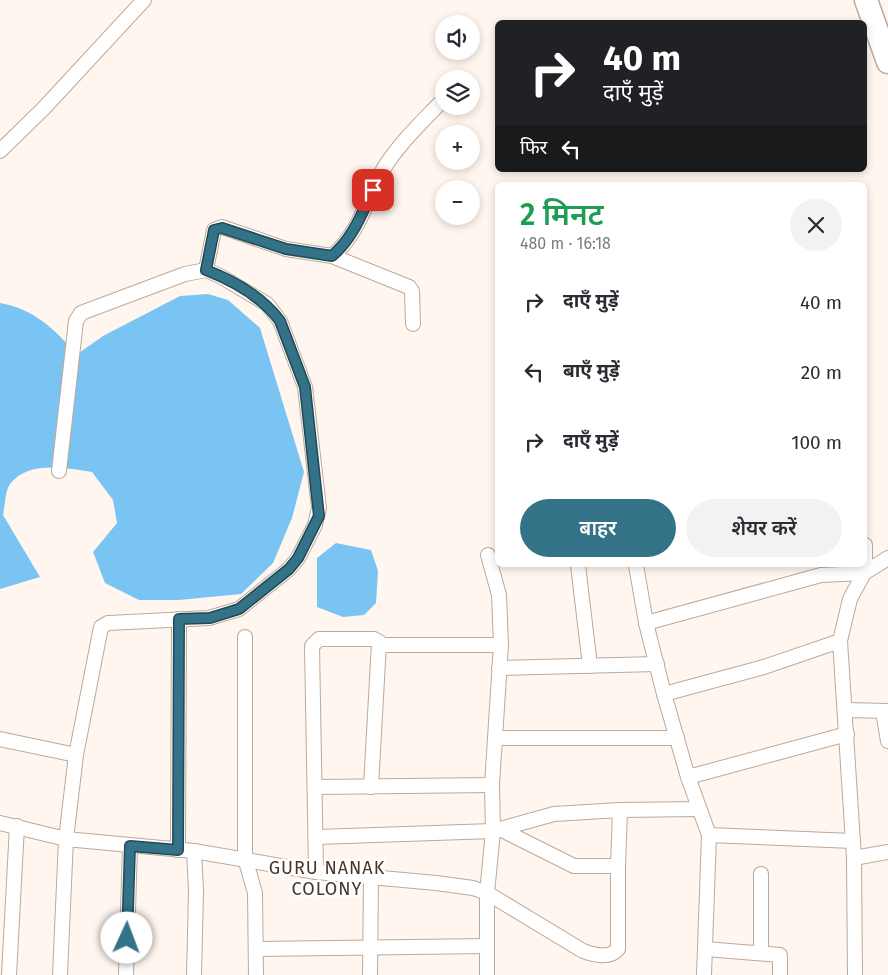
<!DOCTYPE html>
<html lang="hi">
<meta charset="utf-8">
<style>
:root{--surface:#fff;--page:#f2f2f3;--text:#2b2b33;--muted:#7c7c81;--accent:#337287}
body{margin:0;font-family:"Fira Sans","Noto Sans Devanagari",sans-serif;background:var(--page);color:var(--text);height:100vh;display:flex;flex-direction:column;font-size:19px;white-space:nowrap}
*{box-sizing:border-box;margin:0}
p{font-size:16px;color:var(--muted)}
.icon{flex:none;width:28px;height:28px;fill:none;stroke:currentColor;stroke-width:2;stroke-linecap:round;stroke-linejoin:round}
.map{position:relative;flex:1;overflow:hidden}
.drawer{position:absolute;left:495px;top:182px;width:372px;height:385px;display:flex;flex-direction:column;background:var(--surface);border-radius:8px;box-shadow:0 2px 8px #0003}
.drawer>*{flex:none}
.top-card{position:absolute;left:495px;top:20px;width:372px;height:152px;border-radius:8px;box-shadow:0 2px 8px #0003;background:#202124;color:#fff;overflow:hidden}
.tools{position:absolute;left:435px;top:15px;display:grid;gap:10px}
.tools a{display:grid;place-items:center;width:45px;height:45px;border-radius:50%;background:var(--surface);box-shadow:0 2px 8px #0003;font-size:25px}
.pin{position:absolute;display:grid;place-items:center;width:42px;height:42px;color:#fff;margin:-21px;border-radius:10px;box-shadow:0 2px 8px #0006}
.me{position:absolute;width:55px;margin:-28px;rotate:2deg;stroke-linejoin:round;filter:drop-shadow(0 0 4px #0008)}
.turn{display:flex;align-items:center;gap:18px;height:105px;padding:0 25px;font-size:22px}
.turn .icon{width:65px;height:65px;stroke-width:2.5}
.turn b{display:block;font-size:35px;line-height:42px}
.then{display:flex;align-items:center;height:48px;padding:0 25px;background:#0003;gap:10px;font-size:19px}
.round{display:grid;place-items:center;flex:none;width:52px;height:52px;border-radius:26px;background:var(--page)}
.summary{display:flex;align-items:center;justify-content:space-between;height:85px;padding:0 25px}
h1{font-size:30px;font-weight:600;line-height:38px;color:#1e9e55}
.button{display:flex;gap:10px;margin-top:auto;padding:10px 25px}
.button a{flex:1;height:58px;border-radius:30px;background:var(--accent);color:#fff;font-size:20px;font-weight:600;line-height:58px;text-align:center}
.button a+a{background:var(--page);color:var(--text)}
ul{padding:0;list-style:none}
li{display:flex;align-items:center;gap:15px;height:70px;padding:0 25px}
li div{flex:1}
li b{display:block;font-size:19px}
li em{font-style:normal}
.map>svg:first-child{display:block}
</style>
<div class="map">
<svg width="888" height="975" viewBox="0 0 888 975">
<rect width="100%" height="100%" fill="#fff6ef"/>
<g fill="#7ac4f4">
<path d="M208,294L228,300L260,328L304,472L292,518L273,563L241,594L179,600H139L105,583L93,552L117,523L113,500L92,472C66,468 28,460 10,484C5,491 5,507 3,515L40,577L0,589V303C32,308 57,330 76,355L103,336L180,296Z"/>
<path d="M336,543L371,550L378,571L376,603L364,615L343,617L317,607V558Z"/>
</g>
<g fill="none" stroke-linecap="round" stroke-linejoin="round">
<defs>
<g id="minor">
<path d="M0,151L44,108L144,0"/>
<path d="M332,256C359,234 367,198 384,168C399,144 419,125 439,104"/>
<path d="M206,270L214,230L222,227L286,249L332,256L409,287L412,291L413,324"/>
<path d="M59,471L76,321L81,313L185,274L206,270L220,276L267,304L280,321L305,387L319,508L315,525L298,558L289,569L239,609L209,618L108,623L101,627L76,755L66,839L60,975"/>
<path d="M865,545V563"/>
<path d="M578,565L590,666"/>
<path d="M636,565L646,623L664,694L688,777L709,835L704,975"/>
<path d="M646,623L821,575L864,573L865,566"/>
<path d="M245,637V858L255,893L256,975"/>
<path d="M499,668L657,664"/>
<path d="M664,694L764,667L840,641"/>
<path d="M846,710L888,711"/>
<path d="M883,711L888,741"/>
<path d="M495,738H677"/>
<path d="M0,739L76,755"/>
<path d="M688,777L847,734"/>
<path d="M316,787L492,785"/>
<path d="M371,787L379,643"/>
<path d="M0,823L66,839L194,851L316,872L436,883L473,888L487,893L583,951C594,955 610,959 618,949V866H574L500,829L493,831L317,837"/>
<path d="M500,829L554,814L620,810"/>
<path d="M709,835L853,841"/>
<path d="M178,850L179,619"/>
<path d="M194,851L196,891L194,975"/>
<path d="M854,858L888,852"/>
<path d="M618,866L620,810L699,809"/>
<path d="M316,872L312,646L319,639H374L384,645H501"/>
<path d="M256,949L487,946"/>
<path d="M705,949L780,955V975"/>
<path d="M761,953V874"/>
<path d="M9,975L17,826"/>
<path d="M126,975L130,846"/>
<path d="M370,975L371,877"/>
<path d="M487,975V893L493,831L492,785L501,645L499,595L488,555"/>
<path d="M855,975L854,858L840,641L850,599L864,573L888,558"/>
</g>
<path id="trunk" d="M866,0L888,62"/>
</defs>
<use href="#minor" stroke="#bda999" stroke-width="16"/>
<use href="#trunk" stroke="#bda999" stroke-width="25"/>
<use href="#minor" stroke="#fff" stroke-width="14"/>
<use href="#trunk" stroke="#fff" stroke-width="22"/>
</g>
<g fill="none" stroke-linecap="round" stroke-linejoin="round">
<defs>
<path id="route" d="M127,938L130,846L178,850L179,619L210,618L239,609L289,569L298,558L319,516L305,387L280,321C263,298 234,281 206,270L214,230L222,228L286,249L332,256C353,238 361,215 373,190"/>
</defs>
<use href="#route" stroke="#214a58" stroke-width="12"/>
<use href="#route" stroke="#337287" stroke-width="9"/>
</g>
<g text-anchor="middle" stroke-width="5" stroke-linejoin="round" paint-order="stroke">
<g font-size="18" letter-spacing="1" fill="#473629" stroke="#fff">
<text x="327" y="874">GURU NANAK<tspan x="327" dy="21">COLONY</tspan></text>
</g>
</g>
</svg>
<div class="tools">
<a><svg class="icon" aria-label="sound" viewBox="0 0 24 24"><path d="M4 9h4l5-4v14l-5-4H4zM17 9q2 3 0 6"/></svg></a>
<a><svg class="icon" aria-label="layers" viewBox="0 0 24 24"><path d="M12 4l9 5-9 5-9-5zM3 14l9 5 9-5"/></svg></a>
<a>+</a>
<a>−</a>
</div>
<div class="pin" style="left:373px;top:190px;background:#d93025"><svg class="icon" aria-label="arrive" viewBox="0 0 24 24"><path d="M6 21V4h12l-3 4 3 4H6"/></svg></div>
<svg class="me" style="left:127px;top:938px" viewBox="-20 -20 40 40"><circle r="19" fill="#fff"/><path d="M0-13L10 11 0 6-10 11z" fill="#337287"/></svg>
<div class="top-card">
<div class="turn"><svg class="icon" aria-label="right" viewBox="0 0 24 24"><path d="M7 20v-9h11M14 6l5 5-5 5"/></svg><div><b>40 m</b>दाएँ मुड़ें</div></div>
<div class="then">फिर<svg class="icon" aria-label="left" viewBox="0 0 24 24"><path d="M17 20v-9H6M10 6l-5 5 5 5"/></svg></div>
</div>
<section class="drawer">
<div class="summary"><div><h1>2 मिनट</h1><p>480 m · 16:18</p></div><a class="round"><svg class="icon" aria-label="close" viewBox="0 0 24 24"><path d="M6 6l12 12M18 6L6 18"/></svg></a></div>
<ul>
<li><svg class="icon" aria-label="right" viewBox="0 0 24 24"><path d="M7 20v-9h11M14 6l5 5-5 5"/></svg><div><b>दाएँ मुड़ें</b></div><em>40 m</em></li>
<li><svg class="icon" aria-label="left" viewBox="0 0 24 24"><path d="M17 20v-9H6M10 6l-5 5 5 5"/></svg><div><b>बाएँ मुड़ें</b></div><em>20 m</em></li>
<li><svg class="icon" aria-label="right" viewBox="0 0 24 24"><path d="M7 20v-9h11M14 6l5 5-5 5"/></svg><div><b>दाएँ मुड़ें</b></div><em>100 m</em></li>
</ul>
<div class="button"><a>बाहर</a><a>शेयर करें</a></div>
</section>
</div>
